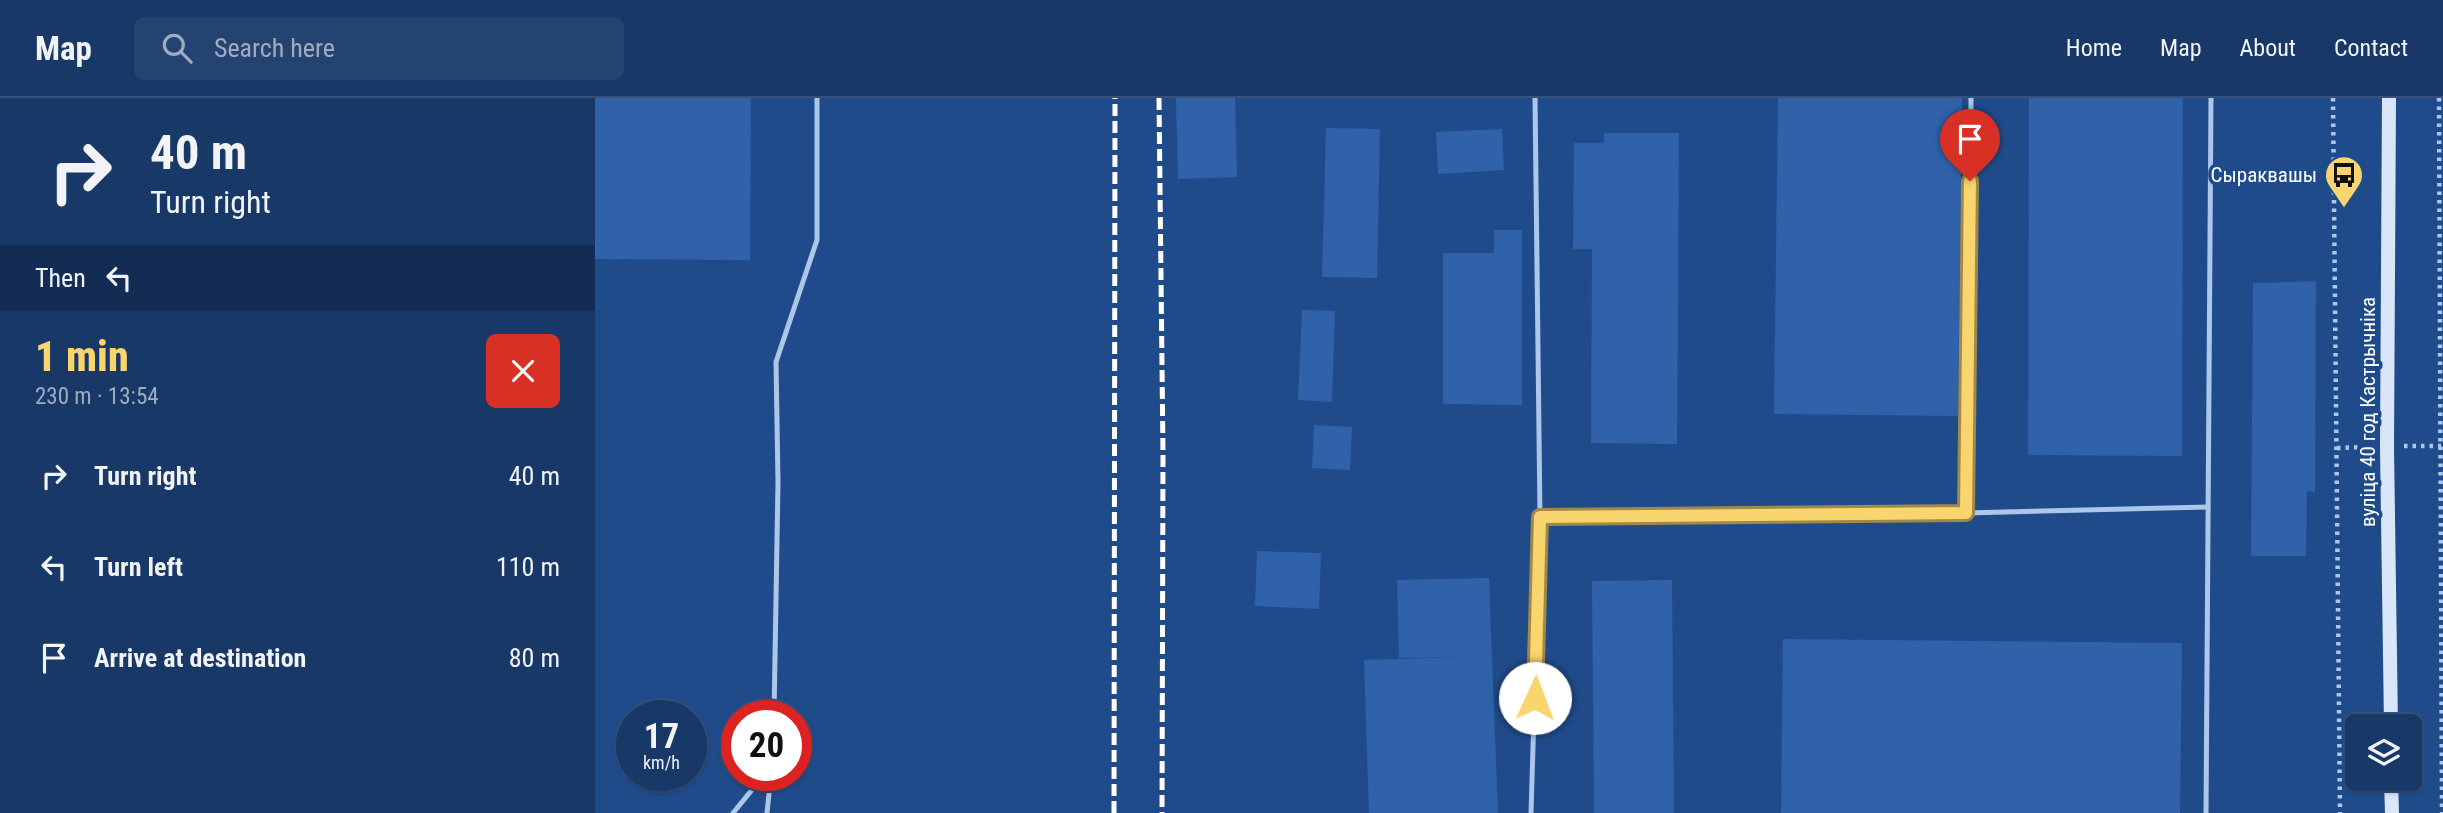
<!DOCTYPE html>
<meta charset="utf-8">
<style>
:root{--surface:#183868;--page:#254371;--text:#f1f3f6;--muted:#9facc0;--line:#36527c;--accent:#f8d56e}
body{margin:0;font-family:"Roboto Condensed",sans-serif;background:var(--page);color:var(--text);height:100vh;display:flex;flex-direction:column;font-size:26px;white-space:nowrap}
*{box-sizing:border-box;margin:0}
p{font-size:23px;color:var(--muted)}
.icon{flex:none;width:38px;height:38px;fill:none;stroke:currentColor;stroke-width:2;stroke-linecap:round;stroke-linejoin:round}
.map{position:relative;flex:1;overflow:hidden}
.sheet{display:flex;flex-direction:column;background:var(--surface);width:595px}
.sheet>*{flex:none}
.top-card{background:#183868;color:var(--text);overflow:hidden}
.fabs{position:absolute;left:1750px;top:616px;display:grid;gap:14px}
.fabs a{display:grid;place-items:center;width:77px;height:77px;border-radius:10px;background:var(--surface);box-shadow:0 2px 5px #0004,0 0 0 2px var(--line);font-size:35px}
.speed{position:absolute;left:21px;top:602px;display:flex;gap:14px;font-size:35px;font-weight:700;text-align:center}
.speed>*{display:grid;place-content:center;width:91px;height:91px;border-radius:50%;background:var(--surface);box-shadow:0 2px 5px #0004,0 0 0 2px var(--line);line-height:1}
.speed small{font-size:18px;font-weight:400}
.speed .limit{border:10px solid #d22;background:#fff;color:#111}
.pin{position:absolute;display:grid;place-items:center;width:60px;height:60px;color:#fff;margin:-72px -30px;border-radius:50% 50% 50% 0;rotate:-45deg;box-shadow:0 0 7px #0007}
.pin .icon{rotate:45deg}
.me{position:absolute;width:77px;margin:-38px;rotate:2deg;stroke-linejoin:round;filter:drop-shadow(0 0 5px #0008)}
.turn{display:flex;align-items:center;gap:24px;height:147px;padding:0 35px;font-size:32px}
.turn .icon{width:91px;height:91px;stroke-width:2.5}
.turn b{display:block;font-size:49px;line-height:60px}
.then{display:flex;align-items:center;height:66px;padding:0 35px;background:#0003;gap:14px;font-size:26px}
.round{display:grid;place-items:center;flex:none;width:74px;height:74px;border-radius:10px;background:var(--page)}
.overview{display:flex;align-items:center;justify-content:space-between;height:119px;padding:0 35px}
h1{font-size:42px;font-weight:800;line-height:52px;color:var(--accent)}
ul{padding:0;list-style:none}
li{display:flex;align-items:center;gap:21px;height:91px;padding:0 35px}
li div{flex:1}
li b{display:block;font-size:26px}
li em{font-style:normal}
header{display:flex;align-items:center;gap:42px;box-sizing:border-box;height:98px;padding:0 35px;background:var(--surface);border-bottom:2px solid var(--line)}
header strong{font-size:33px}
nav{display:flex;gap:38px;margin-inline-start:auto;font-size:24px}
.search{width:490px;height:63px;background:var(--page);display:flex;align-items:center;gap:18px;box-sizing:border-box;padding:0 24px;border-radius:10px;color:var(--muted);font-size:26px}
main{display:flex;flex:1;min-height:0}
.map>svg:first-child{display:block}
</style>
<header>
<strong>Map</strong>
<div class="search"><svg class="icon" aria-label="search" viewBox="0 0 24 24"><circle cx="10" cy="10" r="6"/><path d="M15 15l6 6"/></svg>Search here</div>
<nav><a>Home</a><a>Map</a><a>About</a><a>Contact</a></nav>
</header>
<main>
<section class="sheet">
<div class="top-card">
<div class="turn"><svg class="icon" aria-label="right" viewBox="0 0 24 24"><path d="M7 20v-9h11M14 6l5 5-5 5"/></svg><div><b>40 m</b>Turn right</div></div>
<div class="then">Then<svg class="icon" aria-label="left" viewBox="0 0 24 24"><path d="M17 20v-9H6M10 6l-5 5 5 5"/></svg></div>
</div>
<div class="overview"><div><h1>1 min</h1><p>230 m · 13:54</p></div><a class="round" style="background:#d93025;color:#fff"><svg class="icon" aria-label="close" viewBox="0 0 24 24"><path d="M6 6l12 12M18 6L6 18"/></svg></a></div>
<ul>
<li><svg class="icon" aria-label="right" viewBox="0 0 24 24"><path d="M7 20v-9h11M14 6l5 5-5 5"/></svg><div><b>Turn right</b></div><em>40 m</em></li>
<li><svg class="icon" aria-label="left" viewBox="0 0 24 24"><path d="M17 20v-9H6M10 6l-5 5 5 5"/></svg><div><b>Turn left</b></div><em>110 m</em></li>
<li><svg class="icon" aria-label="arrive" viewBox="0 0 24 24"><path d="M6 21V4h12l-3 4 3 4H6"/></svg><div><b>Arrive at destination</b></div><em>80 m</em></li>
</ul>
</section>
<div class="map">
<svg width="1848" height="715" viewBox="0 0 1848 715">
<rect width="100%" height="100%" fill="#204b8b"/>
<g fill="#3062a9">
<path d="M0,0H156L155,162L0,161Z"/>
<path d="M581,0H640L642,79L583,81Z"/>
<path d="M1183,0H1367L1363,318L1179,316Z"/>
<path d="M1434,0H1588L1587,358L1433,357Z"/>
<path d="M731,30L785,31L782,180L727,179Z"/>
<path d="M907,31L909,72L843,76L841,34Z"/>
<path d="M1009,35H1084L1082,346L996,345L997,151H978L979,45H1009Z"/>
<path d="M899,132H927V307L848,306V155H899Z"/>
<path d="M1721,183L1720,394L1712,393L1711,458H1656L1658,185Z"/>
<path d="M707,212L740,213L737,304L703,302Z"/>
<path d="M719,327L757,329L755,372L717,370Z"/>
<path d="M662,453L726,455L724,511L660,508Z"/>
<path d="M894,480L903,715H774L769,562L869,559L804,560L802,482Z"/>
<path d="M1077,482L1079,715H999L997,483Z"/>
<path d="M1188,541L1587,545L1585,715H1186Z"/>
</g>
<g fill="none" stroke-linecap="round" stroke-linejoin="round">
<g stroke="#adc7eb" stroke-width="4.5" stroke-dasharray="3.5 5" stroke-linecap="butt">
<path d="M1738,0L1745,715"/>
<path d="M1844,0L1847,715"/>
<path d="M1809,348H1846"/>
<path d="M1742,350L1772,349"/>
</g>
<g stroke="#adc7eb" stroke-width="5">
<path d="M1371,415L1376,0"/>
<path d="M945,419L1371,415L1613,409"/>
<path d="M179,618L183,384L181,264L222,142V0"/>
<path d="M138,715L169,677"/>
<path d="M172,715L176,677"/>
<path d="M936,715L945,419L940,0"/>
<path d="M1611,715L1616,0"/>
</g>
<g stroke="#d9e6f9" stroke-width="14">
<path d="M1794,0L1792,349L1796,628"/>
<path d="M1796,681L1797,715"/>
</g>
<g stroke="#fff" stroke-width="5" stroke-dasharray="12 5" stroke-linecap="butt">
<path d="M564,0L568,356L567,715"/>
<path d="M519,715L520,0"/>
</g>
</g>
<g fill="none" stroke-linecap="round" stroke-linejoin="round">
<defs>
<path id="route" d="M940,600L945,419L1371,415L1375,83"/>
</defs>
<use href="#route" stroke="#a18a48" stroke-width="18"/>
<use href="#route" stroke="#f8d56e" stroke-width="12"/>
</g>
<defs>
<symbol id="bus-pin" viewBox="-11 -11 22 30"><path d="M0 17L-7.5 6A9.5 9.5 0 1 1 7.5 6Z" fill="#f8d56e" stroke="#204b8b"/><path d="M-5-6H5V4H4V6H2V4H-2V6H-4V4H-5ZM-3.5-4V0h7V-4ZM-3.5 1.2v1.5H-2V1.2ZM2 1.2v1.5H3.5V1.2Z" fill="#111"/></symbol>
</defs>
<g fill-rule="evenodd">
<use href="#bus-pin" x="1727" y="55" width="44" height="60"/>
</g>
<g text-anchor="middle" stroke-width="7" stroke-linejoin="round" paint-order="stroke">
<g font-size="21" fill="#fff" stroke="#204b8b" text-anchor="end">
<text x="1722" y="84">Сыраквашы</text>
</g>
<g font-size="21" fill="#fff" stroke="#204b8b">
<text transform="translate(1773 314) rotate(-90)" y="7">вуліца 40 год Кастрычніка</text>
</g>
</g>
</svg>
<div class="fabs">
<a><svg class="icon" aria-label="layers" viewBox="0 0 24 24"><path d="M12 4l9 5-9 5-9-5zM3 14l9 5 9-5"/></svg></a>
</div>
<div class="speed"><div>17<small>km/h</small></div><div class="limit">20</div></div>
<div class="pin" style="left:1375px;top:83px;background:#d93025"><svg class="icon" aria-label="arrive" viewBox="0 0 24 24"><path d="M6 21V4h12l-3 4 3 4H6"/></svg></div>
<svg class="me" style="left:940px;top:600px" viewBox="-20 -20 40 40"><circle r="19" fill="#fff"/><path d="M0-13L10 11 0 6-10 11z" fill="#f8d56e"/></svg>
</div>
</main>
